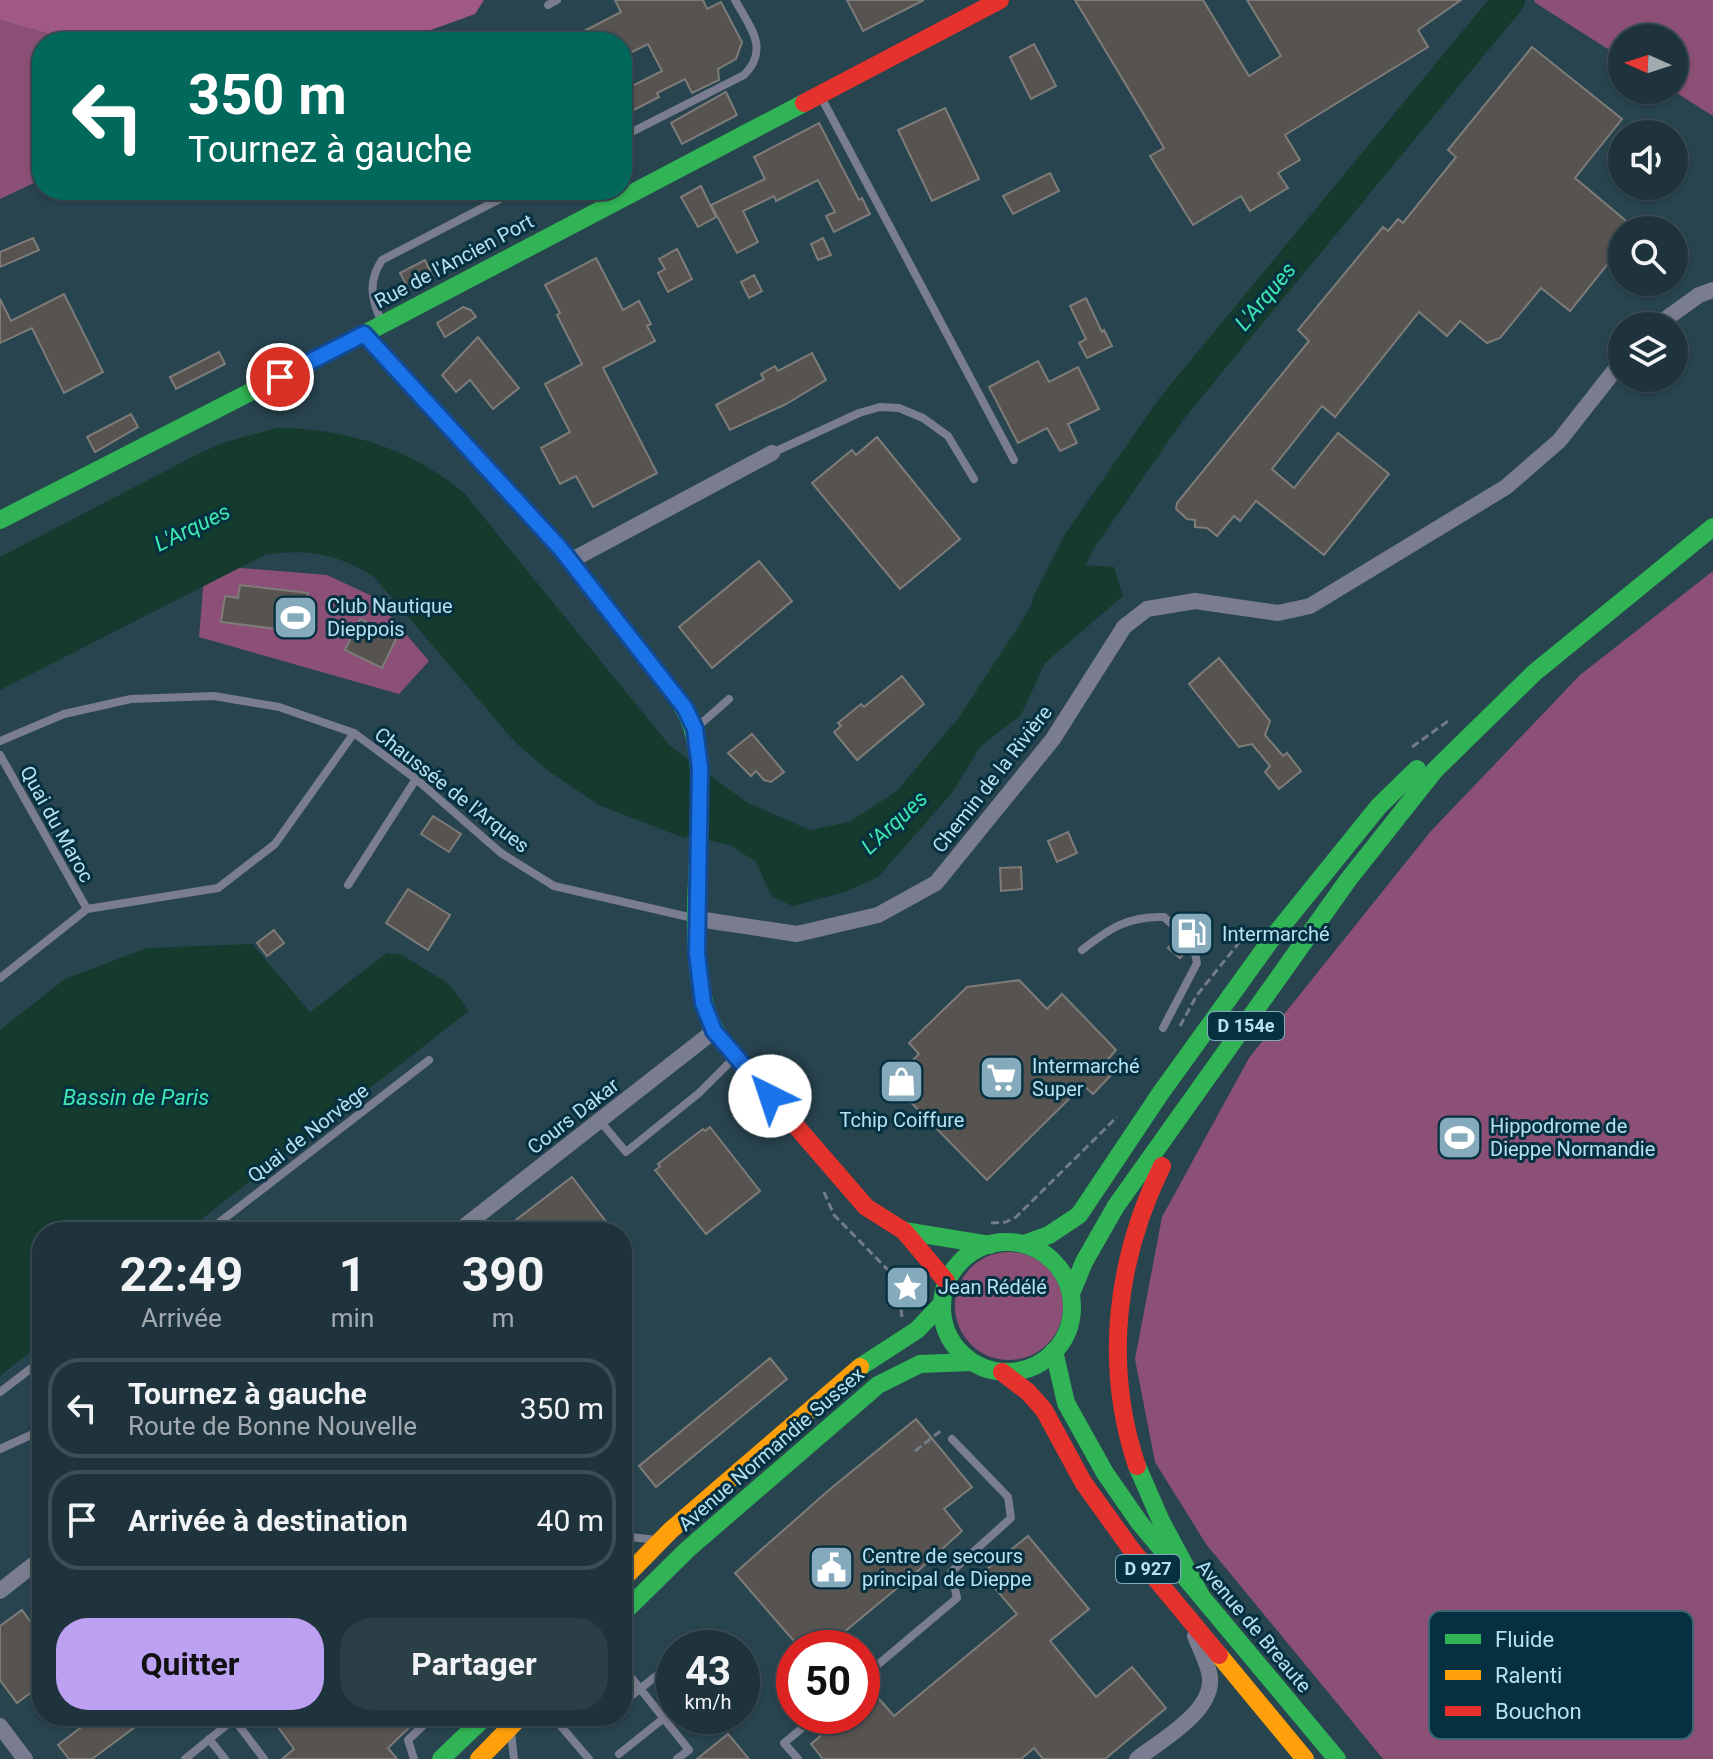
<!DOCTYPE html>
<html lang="fr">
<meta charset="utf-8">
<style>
:root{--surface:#1e333b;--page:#2b3f46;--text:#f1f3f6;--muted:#a1aaaf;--line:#3c4e55;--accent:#bca0f2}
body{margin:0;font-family:Roboto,sans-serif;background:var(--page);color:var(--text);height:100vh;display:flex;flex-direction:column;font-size:30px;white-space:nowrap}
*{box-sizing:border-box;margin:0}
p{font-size:26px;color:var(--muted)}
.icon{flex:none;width:44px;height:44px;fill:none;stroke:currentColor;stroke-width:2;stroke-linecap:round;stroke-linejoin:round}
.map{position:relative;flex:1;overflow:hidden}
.details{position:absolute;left:32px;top:1222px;width:600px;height:504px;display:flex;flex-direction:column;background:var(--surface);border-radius:32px;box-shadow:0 2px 6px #0004,0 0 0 2px var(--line)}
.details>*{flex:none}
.top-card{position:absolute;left:32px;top:32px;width:600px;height:168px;border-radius:32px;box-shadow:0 2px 6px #0004,0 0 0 2px var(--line);background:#00695c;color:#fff;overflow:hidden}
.needle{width:52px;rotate:273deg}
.tools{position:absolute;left:1608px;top:24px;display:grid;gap:16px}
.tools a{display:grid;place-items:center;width:80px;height:80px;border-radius:50%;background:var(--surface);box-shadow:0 2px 6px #0004,0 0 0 2px var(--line);font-size:40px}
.speed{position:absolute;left:656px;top:1630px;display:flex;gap:16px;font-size:40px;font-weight:700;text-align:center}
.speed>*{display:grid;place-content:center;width:104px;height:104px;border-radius:50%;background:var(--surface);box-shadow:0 2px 6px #0004,0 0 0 2px var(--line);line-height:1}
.speed small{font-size:20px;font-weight:400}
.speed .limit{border:12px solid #d22;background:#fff;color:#111}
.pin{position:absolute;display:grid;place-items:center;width:68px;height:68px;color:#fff;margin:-34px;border:4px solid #fff;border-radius:50%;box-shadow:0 2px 8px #0007}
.me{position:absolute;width:88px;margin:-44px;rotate:319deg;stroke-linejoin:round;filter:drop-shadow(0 0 6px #0008)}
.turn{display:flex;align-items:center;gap:28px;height:168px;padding:0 24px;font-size:36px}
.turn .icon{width:104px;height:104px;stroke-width:2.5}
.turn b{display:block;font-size:56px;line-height:68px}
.eta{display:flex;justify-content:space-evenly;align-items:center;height:136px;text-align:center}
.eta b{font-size:48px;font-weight:700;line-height:56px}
.action{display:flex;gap:16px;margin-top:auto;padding:16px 24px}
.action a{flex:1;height:92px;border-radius:32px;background:var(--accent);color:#111;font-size:32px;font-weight:700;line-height:92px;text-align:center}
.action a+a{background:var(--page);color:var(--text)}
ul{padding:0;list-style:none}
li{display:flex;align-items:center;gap:24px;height:100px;margin:0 16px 12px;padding:0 8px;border:4px solid var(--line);border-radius:32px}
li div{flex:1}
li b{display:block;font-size:30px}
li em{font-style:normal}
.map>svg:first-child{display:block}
</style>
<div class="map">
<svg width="1713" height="1759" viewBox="0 0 1713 1759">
<rect width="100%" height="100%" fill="#28444f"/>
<g fill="#8c5076">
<path d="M1535,0H1713V116L1672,90L1674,38H1622V58L1534,2Z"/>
<path d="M0,20L76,42H42V179L0,199Z"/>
<path d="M205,565L327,575L374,597L429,661L399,694L199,637Z"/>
<path d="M1713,571V1759H1383L1206,1544L1155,1462L1135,1359L1162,1217L1249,1058L1431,831L1580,675Z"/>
<circle cx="1009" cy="1306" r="54"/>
</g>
<path fill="#a05985" d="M0,0H484L475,14L398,42H76L0,20Z"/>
<g fill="#153b2f">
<path d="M277,428C344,428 413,449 464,493L670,746L748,803L810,830L849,822L897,791L959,717L1022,621L1055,563L1114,567L1123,596L1045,663L1021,715L981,746L952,793L878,877L845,892L793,906L772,897L756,862L730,845L689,836L684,838L599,805L547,770L514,741L374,577C339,554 306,548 265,555L0,690V557L200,453L225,442Z"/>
<path d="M252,944L310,1012L387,953L402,955L449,984L469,1011L185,1232H42V1343L0,1376V1030L65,979L147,948Z"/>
</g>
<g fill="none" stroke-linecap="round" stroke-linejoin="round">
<path stroke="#153b2f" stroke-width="32" d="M1048,603L1079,542L1172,408L1509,0"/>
</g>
<g fill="#575350" stroke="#7d7c79" stroke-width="2">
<path d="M615,0H703L707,9L721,2L742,42L736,59L718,69L719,80L692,93L685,79L657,93L659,97L622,116V91L662,71L648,44L622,57V42H563L621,12Z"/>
<path d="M847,0H924L863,31Z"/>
<path d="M1075,0H1203L1249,76L1281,56L1247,0H1461L1418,30L1428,47L1285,135L1300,160L1278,173L1288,188L1250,211L1241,196L1193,225L1150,156L1164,148Z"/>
<path d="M1034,44L1056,86L1031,99L1010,57Z"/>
<path d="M1532,47L1622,119L1575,178L1637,230H1622V246L1570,311L1541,288L1500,338L1487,343L1460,321L1447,336L1419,312L1335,417L1322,406L1272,469L1294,488L1338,433L1389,474L1324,555L1256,501L1240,521L1234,516L1217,536L1207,528L1195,527V520L1187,519L1176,509L1177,503L1309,341L1298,330L1383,227L1388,231L1398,219L1403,223L1456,157L1448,150Z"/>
<path d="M726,92L737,115L682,144L671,123Z"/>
<path d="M945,108L979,179L932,201L898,130Z"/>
<path d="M819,123L859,200L862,198L870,214L834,232L826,216L835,212L818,180L776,201L774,196L743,211L758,242L737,253L711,205L765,179L754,157Z"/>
<path d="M1050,173L1059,191L1013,214L1003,196Z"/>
<path d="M701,186L716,217L698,227L681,197Z"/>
<path d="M33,238L39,250L0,267V252Z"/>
<path d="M823,238L831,255L818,260L811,244Z"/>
<path d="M677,249L692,279L668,292L658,273L665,269L659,259Z"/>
<path d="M596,258L623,310L639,301L651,324L647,326L655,341L603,368L657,473L593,507L576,476L560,484L541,448L570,432L545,384L582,364L557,315L560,313L545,285Z"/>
<path d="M425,260L433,277L409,290L400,273Z"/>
<path d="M754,275L762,291L749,298L741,282Z"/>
<path d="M64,294L103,372L64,393L32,328L0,343V299L11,321Z"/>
<path d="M1086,298L1102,332L1104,330L1112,346L1087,358L1079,343L1086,339L1070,306Z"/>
<path d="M463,307L471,310L476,317L445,337L437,323Z"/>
<path d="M478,337L519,388L493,409L470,380L456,392L442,375Z"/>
<path d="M219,352L225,364L176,389L170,377Z"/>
<path d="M812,353L826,380L786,404L730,430L716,405L764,379L761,374L775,366L778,371Z"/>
<path d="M1038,361L1049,382L1078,367L1099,409L1068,424L1077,443L1060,451L1047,428L1018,443L989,387Z"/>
<path d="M131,414L138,427L95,452L87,437Z"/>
<path d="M877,437L960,539L900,589L812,483L852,450L856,455Z"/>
<path d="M759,561L792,601L712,668L679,627Z"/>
<path d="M240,585L308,593L305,623L294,621L293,631L221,622L225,596L238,598Z"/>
<path d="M360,619L397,637L382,668L345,650Z"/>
<path d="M1219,658L1270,721L1265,735L1283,756L1287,753L1301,771L1279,789L1265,772L1270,766L1252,744L1239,747L1189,684Z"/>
<path d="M902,676L924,704L857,760L834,732L841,726L838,723L861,704L864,707Z"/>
<path d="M752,734L784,772L771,782L764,780L756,771L751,776L728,753Z"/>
<path d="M433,816L461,834L449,852L421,834Z"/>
<path d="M1068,832L1077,853L1057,862L1048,841Z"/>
<path d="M1021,867L1022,889L1001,891L1000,868Z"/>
<path d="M408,889L450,915L428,950L386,923Z"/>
<path d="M1195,918L1207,929L1198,939L1192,937L1188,939L1187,950L1180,958L1168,948L1177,938H1187L1189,934L1187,928Z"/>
<path d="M274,930L284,943L267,956L257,943Z"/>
<path d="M1019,980L1047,1009L1062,994L1116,1050L1102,1066L1111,1075L1093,1094L1083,1085L987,1180L891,1082L919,1054L909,1043L967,987Z"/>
<path d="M710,1127L760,1191L706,1234L655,1170L660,1167L658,1164L686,1142L703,1129L705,1131Z"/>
<path d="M572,1177L614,1232H500Z"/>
<path d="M770,1358L787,1379L656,1487L639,1466Z"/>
<path d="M916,1419L972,1487L944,1509L962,1531L920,1569L825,1648H800L735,1573L829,1490Z"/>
<path d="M1028,1536L1089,1609L1050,1641L1096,1697L1132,1667L1166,1708L1105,1759H1043L1034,1748L1021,1759H823L811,1744L844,1716H862V1701L873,1692L894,1716L1017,1614L982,1573Z"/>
<path d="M22,1610L42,1637V1684L17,1703L0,1680V1626Z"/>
<path d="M96,1716L104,1727L117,1716H150L92,1759H69L58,1745Z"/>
<path d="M270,1716H321L326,1723L335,1716H421L388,1748L397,1759H282L294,1749Z"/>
<path d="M728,1734L749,1759H697Z"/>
</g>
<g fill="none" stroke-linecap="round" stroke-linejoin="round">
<g stroke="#727b89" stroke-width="3" stroke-dasharray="8 4" stroke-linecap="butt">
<path d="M1412,747L1451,719"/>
<path d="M1180,1026L1197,995L1250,929"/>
<path d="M824,1192L834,1215L891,1273L900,1299L902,1317"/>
<path d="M991,1223L1006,1222L1016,1217L1117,1117"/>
<path d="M915,1451L943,1429"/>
</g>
<g stroke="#7a7c8f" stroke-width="8">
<path d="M548,5L557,0"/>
<path d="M822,99L1014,460"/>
<path d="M622,137L744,75C770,49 750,27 735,0"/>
<path d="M382,323C372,301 367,282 382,260L517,190"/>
<path d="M772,453L859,413L880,407L899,408L923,418L948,436L974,479"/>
<path d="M696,728L729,699"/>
<path d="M0,741L64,714L131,699L214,696L279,707L354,733L416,779L501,853L554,886L693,918"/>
<path d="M0,755L87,909"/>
<path d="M348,885L416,779"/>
<path d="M1082,950C1110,928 1128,916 1164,917L1182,933"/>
<path d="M0,978L87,909L218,888L275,844L354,733"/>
<path d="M1163,1028L1197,963L1193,944"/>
<path d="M600,1121L626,1152L699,1093L733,1059"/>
<path d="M207,1232L429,1060"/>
<path d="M0,1392L42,1360"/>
<path d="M0,1449L42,1430"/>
<path d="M622,1536L656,1540"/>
<path d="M622,1666L689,1750L677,1759"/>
<path d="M862,1678L957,1598L951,1572L1011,1518L1008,1497L952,1439"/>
<path d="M622,1703L674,1662"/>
<path d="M537,1716L559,1724L589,1759"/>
<path d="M598,1722L606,1716"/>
<path d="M511,1732L514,1759"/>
<path d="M209,1739L225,1759"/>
<path d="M619,1754L674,1710"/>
<path d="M185,1759L234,1719L264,1759"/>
<path d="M414,1759L408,1740L433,1716"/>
<path d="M798,1759L784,1743L817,1716"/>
</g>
<g stroke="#7a7c8f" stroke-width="16">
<path d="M1656,326L1699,295L1713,290"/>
<path d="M570,561L772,453"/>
<path d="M698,919L797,934L878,915L936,883L1053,739L1124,627L1147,609L1195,601L1278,613L1310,606L1506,487L1559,441L1622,361"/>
<path d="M457,1232L714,1031"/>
<path d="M0,1591L42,1558"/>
<path d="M0,1726L25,1759"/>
<path d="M1137,1759C1160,1741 1213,1712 1210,1678C1209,1665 1200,1649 1195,1636"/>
</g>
<g stroke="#30b455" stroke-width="18">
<path d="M0,520L364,334L804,103"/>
<path d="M589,586C609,611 629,637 649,663C667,685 687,706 694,734C715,817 669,979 725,1044"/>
<path d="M904,1231L990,1245"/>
<circle cx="1007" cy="1307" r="65"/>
<path d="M1027,1243L1049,1235L1079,1215L1160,1094L1273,937L1379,806L1417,769"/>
<path d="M1072,1291L1084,1262L1116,1206L1348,880L1435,770L1534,673L1713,527"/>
<path d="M1054,1351L1066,1403L1105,1473L1139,1522L1337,1759"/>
<path d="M860,1367L917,1330L940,1306"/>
<path d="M1137,1466L1161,1521L1200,1594"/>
<path d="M622,1614L688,1549L878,1385L920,1364L970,1362"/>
<path d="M441,1759L486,1716"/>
</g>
<g stroke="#ff9f0a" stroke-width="18">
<path d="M364,334L560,548L589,586"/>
<path d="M622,1580L671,1530L860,1367"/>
<path d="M1219,1655L1305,1759"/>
<path d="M479,1759L521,1716"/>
</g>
<g stroke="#e5322d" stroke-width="18">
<path d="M804,103L1000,0"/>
<path d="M725,1044L866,1207L904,1231L946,1281"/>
<path d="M1002,1372L1028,1392L1044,1410L1083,1482L1131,1549L1219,1655"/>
<path d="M1137,1466C1103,1365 1116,1260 1162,1166"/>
</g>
</g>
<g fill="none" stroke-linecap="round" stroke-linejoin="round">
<defs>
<path id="route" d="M280,377L364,334L560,548L685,708L695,729L700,768L697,953L703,1003L714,1031L770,1096"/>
</defs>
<use href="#route" stroke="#114b97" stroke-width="20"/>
<use href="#route" stroke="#1a73e8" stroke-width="14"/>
</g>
<defs>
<symbol id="stadium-square" viewBox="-11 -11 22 22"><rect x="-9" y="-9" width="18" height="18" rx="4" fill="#84aabb" stroke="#05303f"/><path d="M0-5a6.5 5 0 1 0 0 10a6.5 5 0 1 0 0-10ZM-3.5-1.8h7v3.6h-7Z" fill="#fff"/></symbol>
<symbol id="fuel-square" viewBox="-11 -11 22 22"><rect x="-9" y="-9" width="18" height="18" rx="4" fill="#84aabb" stroke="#05303f"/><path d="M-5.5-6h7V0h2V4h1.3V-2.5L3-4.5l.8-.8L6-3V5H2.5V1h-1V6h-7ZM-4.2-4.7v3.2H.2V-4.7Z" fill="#fff"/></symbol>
<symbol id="supermarket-square" viewBox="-11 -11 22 22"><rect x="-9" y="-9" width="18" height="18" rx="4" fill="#84aabb" stroke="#05303f"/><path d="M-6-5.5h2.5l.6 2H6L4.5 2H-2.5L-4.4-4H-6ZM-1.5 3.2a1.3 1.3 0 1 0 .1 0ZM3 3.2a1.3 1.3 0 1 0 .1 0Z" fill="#fff"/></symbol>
<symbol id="shop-square" viewBox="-11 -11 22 22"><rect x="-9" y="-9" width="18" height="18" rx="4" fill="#84aabb" stroke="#05303f"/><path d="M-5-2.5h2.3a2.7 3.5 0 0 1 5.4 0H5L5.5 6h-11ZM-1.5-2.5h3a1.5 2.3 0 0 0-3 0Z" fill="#fff"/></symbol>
<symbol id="sight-square" viewBox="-11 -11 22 22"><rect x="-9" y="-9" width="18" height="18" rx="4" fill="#84aabb" stroke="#05303f"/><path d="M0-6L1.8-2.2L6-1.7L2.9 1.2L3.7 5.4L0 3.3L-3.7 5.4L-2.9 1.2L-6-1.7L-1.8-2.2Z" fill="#fff"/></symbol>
<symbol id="civic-square" viewBox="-11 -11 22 22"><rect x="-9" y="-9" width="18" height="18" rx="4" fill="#84aabb" stroke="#05303f"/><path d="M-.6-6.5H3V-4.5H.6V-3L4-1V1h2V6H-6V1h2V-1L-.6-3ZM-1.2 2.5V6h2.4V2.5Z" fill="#fff"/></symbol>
</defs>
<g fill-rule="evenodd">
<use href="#stadium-square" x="270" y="592" width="51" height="51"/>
<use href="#fuel-square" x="1166" y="908" width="51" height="51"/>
<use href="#supermarket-square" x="976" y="1052" width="51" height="51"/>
<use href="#shop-square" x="876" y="1056" width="51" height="51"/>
<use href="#stadium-square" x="1434" y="1112" width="51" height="51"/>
<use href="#sight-square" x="882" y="1262" width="51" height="51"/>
<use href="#civic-square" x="806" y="1542" width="51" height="51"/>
</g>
<g text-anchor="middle" stroke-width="6" stroke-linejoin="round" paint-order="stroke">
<g fill="#05303f" stroke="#81acbe" stroke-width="2">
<rect x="1208" y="1012" width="76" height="28" rx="6"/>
<rect x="1116" y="1555" width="64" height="28" rx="6"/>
</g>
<g font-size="18" font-weight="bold" fill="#b6e1f5">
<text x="1246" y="1032">D 154e</text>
<text x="1148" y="1575">D 927</text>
</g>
<g font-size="20" fill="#b6e1f5" stroke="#05303f">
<text transform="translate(454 261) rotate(-28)" y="7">Rue de l'Ancien Port</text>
<text transform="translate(992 779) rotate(-52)" y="7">Chemin de la Rivière</text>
<text transform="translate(452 790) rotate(38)" y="7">Chaussée de l'Arques</text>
<text transform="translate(57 824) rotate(61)" y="7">Quai du Maroc</text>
<text transform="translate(573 1116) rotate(-38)" y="7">Cours Dakar</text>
<text transform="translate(308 1133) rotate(-38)" y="7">Quai de Norvège</text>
<text transform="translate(771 1449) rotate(-41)" y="7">Avenue Normandie Sussex</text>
<text transform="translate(1254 1626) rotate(50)" y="7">Avenue de Breaute</text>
</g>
<g font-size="20" fill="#b6e1f5" stroke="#05303f" text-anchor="start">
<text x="327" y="613">Club Nautique<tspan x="327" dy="23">Dieppois</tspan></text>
<text x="1222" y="941">Intermarché</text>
<text x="1032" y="1073">Intermarché<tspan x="1032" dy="23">Super</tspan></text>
<text x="902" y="1127" text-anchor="middle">Tchip Coiffure</text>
<text x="1490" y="1133">Hippodrome de<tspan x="1490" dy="23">Dieppe Normandie</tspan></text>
<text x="938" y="1294">Jean Rédélé</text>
<text x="862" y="1563">Centre de secours<tspan x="862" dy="23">principal de Dieppe</tspan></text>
</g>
<g font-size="22" font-style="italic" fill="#3de8b2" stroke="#05303f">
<text transform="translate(1265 296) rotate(-50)" y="8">L'Arques</text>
<text transform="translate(192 527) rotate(-26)" y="8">L'Arques</text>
<text transform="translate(894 822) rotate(-43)" y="8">L'Arques</text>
<text x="136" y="1105">Bassin de Paris</text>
</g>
</g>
<rect x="1429" y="1611" width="264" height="128" rx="12" fill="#05303f" stroke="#3a6576" stroke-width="2"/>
<rect x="1445" y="1634" width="36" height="10" fill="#30b455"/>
<rect x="1445" y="1670" width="36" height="10" fill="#ff9f0a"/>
<rect x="1445" y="1706" width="36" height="10" fill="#e5322d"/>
<g font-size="22" fill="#b6e1f5">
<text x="1495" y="1647">Fluide</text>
<text x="1495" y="1683">Ralenti</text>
<text x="1495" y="1719">Bouchon</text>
</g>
</svg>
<div class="tools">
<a><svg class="needle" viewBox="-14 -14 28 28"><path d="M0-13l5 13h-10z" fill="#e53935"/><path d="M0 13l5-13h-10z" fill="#a1aaaf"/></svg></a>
<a><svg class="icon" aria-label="sound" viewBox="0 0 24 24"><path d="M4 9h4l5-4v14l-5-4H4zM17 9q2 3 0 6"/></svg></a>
<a><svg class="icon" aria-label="search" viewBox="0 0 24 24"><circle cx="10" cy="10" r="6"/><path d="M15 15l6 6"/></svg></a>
<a><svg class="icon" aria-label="layers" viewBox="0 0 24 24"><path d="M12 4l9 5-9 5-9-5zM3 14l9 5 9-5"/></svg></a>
</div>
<div class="speed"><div>43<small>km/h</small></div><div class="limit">50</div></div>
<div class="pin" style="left:280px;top:377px;background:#d93025"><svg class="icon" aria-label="arrive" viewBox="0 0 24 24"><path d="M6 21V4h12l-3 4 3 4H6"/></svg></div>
<svg class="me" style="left:770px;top:1096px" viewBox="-20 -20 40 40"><circle r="19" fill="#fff"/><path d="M0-13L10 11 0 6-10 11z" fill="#1a73e8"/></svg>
<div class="top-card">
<div class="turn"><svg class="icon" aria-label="left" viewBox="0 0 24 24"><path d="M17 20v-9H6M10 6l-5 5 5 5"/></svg><div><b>350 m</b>Tournez à gauche</div></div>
</div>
<section class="details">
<div class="eta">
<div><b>22:49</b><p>Arrivée</p></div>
<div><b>1</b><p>min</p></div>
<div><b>390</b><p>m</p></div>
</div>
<ul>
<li><svg class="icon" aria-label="left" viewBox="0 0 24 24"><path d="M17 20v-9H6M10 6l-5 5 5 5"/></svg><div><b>Tournez à gauche</b><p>Route de Bonne Nouvelle</p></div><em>350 m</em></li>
<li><svg class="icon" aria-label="arrive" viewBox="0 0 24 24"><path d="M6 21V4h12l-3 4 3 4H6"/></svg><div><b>Arrivée à destination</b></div><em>40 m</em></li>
</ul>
<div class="action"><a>Quitter</a><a>Partager</a></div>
</section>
</div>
